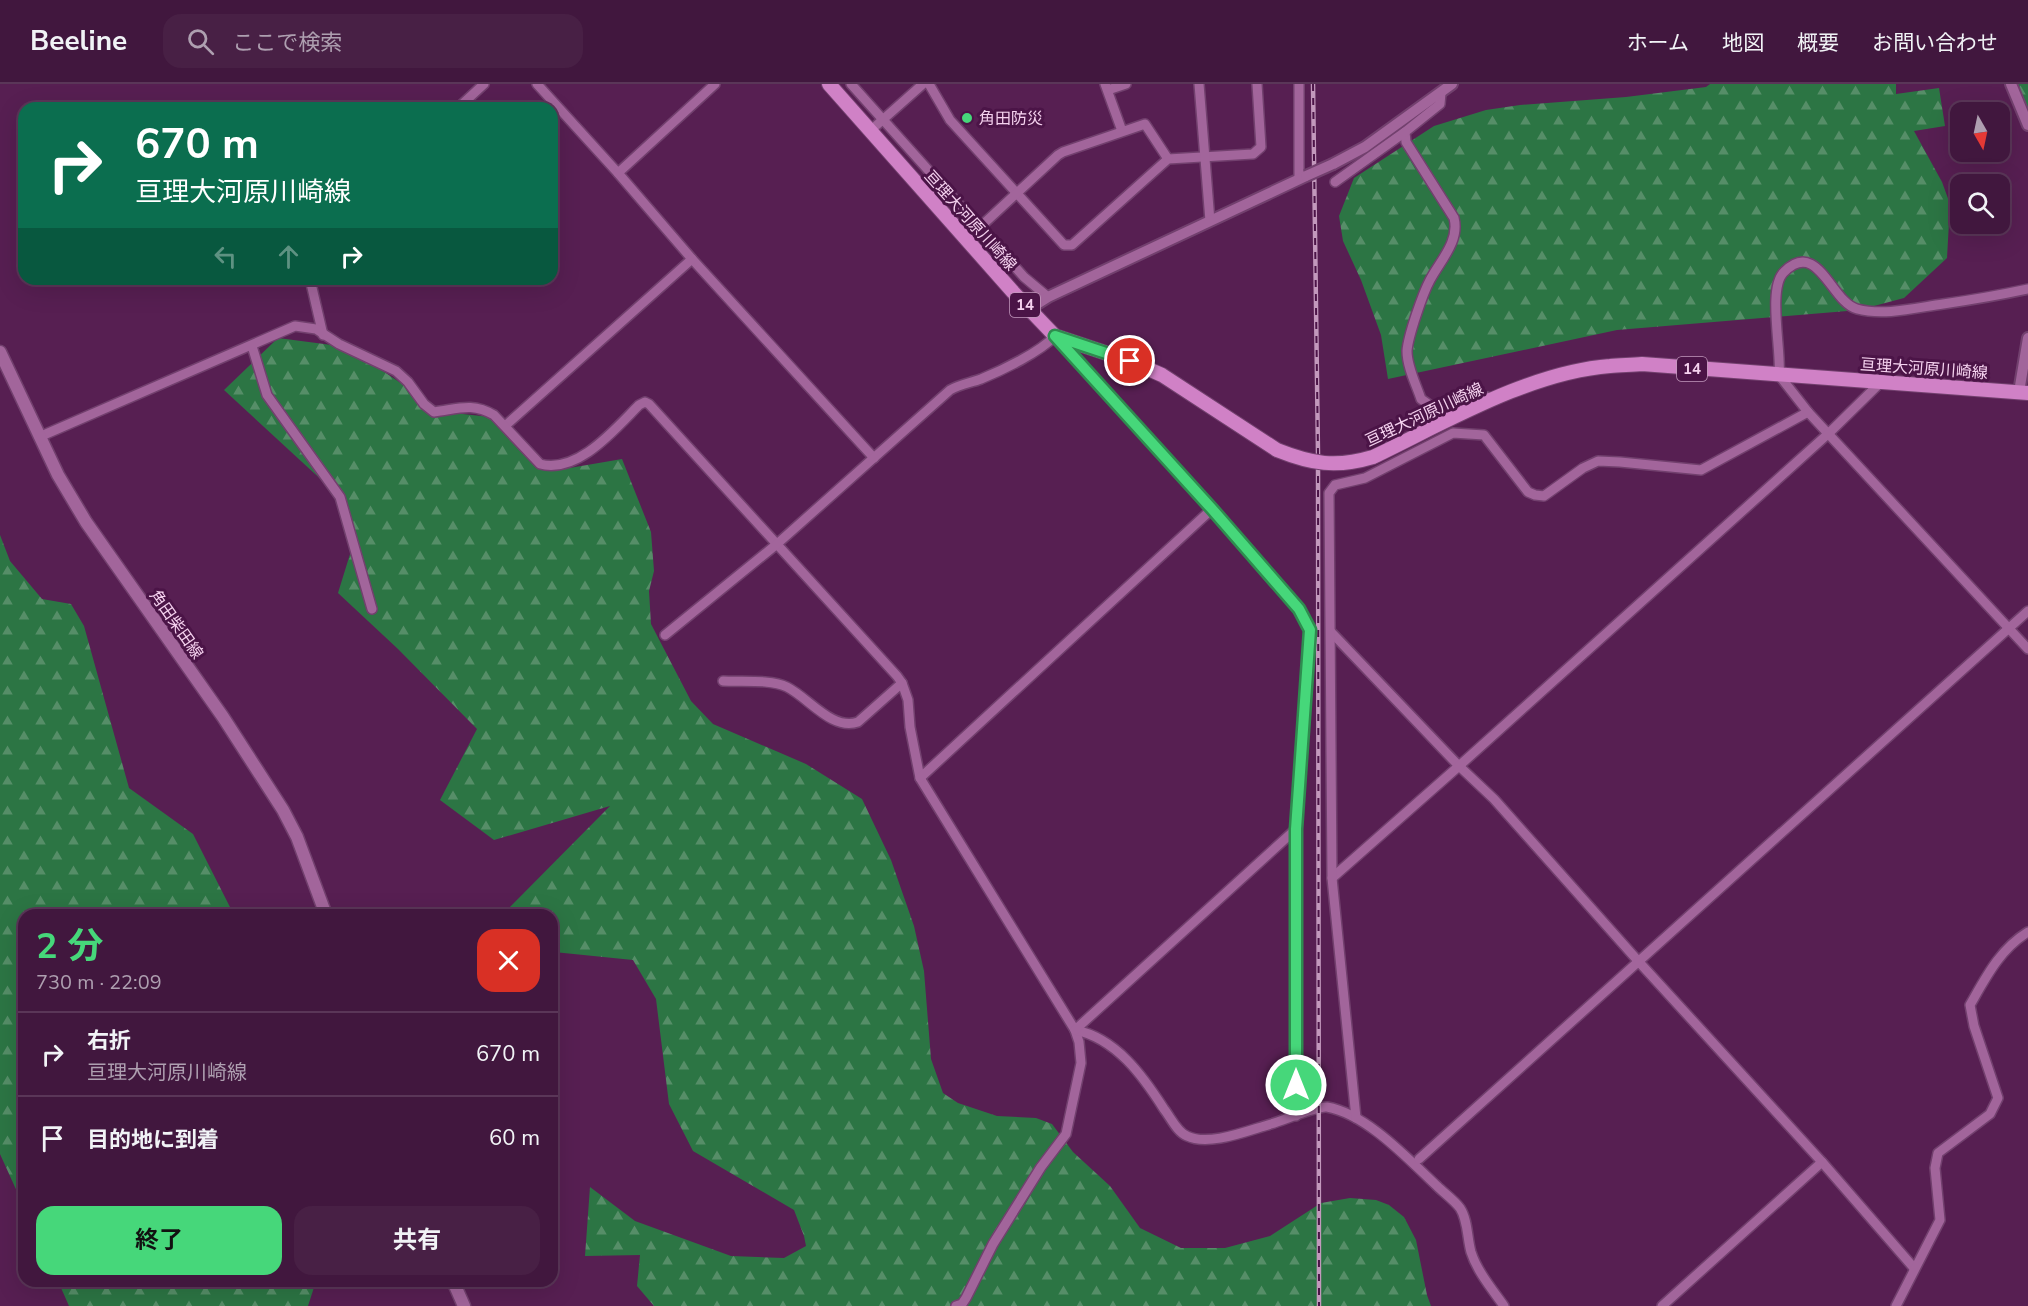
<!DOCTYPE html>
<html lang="ja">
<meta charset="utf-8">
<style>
:root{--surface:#41173e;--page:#482045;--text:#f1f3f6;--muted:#ae9fb0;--line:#5a3658;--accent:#46d77a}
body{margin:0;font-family:"Nunito Sans","Noto Sans JP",sans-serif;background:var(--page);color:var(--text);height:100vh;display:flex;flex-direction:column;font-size:22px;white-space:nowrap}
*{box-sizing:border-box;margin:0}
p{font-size:20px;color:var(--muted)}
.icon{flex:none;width:33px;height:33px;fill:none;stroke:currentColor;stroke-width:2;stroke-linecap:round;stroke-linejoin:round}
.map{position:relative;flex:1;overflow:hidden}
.panel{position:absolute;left:18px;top:825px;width:540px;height:378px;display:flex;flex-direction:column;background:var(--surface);border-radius:18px;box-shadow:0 6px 24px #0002,0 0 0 2px var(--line)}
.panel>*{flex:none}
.hud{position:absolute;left:18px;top:18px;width:540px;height:183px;border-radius:18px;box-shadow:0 6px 24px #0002,0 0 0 2px var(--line);background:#0b6e4f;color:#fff;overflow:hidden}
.needle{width:39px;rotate:171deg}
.controls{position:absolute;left:1950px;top:18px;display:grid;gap:12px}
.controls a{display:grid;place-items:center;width:60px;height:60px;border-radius:12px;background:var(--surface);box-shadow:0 6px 24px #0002,0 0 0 2px var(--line);font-size:30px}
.pin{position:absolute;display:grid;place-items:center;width:51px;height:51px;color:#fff;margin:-26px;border:3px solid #fff;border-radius:50%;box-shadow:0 2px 6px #0007}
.me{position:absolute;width:66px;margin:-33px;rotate:0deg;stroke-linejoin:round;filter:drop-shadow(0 0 4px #0008)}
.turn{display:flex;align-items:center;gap:21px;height:126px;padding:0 18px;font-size:27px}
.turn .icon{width:78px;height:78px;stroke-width:2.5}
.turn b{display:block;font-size:42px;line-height:51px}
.lanes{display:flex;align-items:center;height:57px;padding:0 18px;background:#0003;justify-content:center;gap:30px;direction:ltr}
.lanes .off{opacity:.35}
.round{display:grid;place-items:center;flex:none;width:63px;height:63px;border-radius:18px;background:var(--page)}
.overview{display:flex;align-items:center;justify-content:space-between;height:102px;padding:0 18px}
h1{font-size:36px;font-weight:700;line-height:45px;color:var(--accent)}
.action{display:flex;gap:12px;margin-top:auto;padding:12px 18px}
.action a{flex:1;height:69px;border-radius:18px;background:var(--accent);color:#111;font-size:24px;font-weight:700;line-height:69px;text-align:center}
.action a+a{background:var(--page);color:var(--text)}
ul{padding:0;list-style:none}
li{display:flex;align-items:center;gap:18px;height:84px;padding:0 18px;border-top:2px solid var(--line)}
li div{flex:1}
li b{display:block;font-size:22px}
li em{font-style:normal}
header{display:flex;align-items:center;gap:36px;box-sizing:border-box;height:84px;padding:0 30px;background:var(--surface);border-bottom:2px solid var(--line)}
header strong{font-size:28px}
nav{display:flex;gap:33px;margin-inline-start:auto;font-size:21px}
.search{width:420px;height:54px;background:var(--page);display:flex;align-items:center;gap:15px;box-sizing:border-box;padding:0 21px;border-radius:18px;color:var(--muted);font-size:22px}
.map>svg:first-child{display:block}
</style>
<header>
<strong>Beeline</strong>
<div class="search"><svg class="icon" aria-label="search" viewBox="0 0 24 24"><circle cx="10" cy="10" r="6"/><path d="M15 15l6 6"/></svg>ここで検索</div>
<nav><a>ホーム</a><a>地図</a><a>概要</a><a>お問い合わせ</a></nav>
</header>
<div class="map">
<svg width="2028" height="1222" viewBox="0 0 2028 1222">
<defs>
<pattern id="forest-firs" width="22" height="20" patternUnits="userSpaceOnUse" patternTransform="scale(1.5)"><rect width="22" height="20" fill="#2c7544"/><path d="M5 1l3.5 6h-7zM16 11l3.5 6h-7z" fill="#568e68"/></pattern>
</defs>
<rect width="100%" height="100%" fill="#571f52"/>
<g fill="url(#forest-firs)">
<path d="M1710,0H1896V10L1939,4L1945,42L1914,47L1942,98L1950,120L1947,174L1904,214L1859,226L1617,246L1388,295L1381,251L1361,196L1343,157L1339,132L1354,94L1434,42L1486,26L1520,21L1626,13L1706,3Z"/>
<path d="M2014,0H2028V35Z"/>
<path d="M278,254L347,263L444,328L500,334L552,387L622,375L651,448L654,487L649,507L651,540L691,617L713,640L806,680L862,715L891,776L914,842L924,887L931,975L943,1009L958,1019L997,1032L1036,1034L1052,1040L1073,1068L1110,1102L1140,1144L1181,1164H1225L1270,1152L1321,1119L1350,1114L1376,1116L1389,1121L1404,1133L1416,1156L1427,1211L1431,1222H654L637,1202L640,1171L585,1172L590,1103L635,1137L731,1172L784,1174L806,1162L804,1152L794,1126L693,1067L669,1020L656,915L633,876L554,868L552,867V831H502L610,722L494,756L440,716L477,645L398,565L338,509L355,454L340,413L224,306Z"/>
<path d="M0,451L10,477L42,515L71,520L84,542L129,704L193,750L234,831H24V1123L0,1070Z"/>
<path d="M58,1197H316L308,1222H69Z"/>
</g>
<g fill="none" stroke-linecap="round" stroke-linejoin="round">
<defs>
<g id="minor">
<path d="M537,0L618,89L692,175L874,374"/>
<path d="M851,0L1024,193L1048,213"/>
<path d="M929,0L950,36L1064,161H1072L1168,75L1253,70L1261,63L1257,0"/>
<path d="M1105,0L1122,47"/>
<path d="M1199,0L1210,137"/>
<path d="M1108,6L1126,0"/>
<path d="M1441,9L1440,20L1405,48L1406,58L1454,134C1460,157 1440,177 1430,196C1423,209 1408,252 1407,267C1407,283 1416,300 1421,315L1431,322L1487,313"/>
<path d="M458,24L484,0"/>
<path d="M870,47L923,0"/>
<path d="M618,89L715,0"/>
<path d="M1299,95V0"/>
<path d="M1335,98L1405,48"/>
<path d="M979,144L1058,71L1063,68L1145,40L1168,75"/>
<path d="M310,195L323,251"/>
<path d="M2028,205C2000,211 1971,216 1943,220C1915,224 1884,232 1857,225C1831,218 1818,154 1784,188C1767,204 1782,269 1779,291L1808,328L2028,565"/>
<path d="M252,262L267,311L340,413L372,525"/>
<path d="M505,342L692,175"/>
<path d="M39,353L295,242L316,245L339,260L396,287L408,298L424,320L434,328C458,325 472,318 494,331L540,380C578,390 615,345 639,321L645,318L649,320L897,592L902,599L908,616L910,643L920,694L1075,946L1079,958L1081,979L1066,1050L1041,1083L993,1160L966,1214L962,1220L956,1222"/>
<path d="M1331,548L1459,682L1494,715L1639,878L1822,1078L1914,1184"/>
<path d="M665,551L777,460L950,306C960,300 970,299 981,295C1003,286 1040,268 1055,252L1212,425L1300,526L1310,547L1296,745V1032"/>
<path d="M723,597C741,598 771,595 787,603C809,614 832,647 858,638L902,599"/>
<path d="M920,694L1212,425"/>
<path d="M1332,794L1459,682L1829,349L1882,297"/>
<path d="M1075,946C1116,954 1143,992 1164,1025C1171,1034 1177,1048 1187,1052C1209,1063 1249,1046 1271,1040C1285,1036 1316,1022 1327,1023C1367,1030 1408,1075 1437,1102C1444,1109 1454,1116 1460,1124C1468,1136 1467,1154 1471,1168C1477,1187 1492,1205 1504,1222"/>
<path d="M1075,946L1296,745"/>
<path d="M1356,1034L1332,794L1329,409L1335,401L1365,394L1453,349L1484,351L1528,408L1535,411L1544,412L1583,384L1598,377L1620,378L1701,386L1808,328"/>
<path d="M1419,1075L2028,527"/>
<path d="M1662,1222L1822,1078"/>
<path d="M1896,1222L1940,1136L1935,1084L1938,1069L1990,1030L1998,1014L1974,942L1970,921C1986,893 2000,865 2028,848"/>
</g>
<g id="tertiary">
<path d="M2011,0L2028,41"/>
<path d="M1333,80L1365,63L1452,0"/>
<path d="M1029,225L1048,213L1306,92"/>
<path d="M2019,308L2028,254"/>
</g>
<g id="secondary">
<path d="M0,268L58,391L86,438L223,633L283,726L297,753L326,831"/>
<path d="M453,1197L464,1222"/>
</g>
<g id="primary">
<path d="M829,0L1013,208L1055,252L1130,277L1162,291L1277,366"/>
<path d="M1373,373C1444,339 1530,288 1610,282C1620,281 1631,281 1642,280L2028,309"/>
</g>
</defs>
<use href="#minor" stroke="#72406e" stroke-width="12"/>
<use href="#tertiary" stroke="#72406e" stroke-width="14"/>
<use href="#secondary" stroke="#72406e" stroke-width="15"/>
<use href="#primary" stroke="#72406e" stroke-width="16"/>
<use href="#minor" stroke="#a2659b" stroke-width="9"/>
<use href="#tertiary" stroke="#a2659b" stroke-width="10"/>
<use href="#secondary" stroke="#a2659b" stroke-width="12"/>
<use href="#primary" stroke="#d081c6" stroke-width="14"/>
<defs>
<path id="rail" d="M1313,0L1318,369L1319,1222"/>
</defs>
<use href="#rail" stroke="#c298bc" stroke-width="4.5"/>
<use href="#rail" stroke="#4b1447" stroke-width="2" stroke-dasharray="7" stroke-linecap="butt"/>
<defs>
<path id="tertiary-bridge" d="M1306,92L1333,80"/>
<path id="primary-bridge" d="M1277,366C1312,380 1336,384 1373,373"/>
</defs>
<use href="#tertiary-bridge" stroke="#72406e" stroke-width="14" stroke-linecap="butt"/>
<use href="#primary-bridge" stroke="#72406e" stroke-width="16" stroke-linecap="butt"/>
<use href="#tertiary-bridge" stroke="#a2659b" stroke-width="10"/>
<use href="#primary-bridge" stroke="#d081c6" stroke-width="14"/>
</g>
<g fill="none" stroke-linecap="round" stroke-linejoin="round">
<defs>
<path id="route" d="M1130,277L1055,252L1212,425L1299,525L1310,546L1296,745V1001"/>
</defs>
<use href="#route" stroke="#2e8c4f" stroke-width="15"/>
<use href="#route" stroke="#46d77a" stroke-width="10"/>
</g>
<circle fill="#46d77a" stroke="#4b1447" stroke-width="2" cx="967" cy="34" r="6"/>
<g text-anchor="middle" stroke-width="6" stroke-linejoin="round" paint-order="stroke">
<g fill="#4b1447" stroke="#c299bd" stroke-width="1.5">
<rect x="1010" y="209" width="30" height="24" rx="4.5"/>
<rect x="1677" y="273" width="30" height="24" rx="4.5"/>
</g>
<g font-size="15" font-weight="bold" fill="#f5d2ef">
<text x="1025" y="226">14</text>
<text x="1692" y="290">14</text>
</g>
<g font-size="16" fill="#f5d2ef" stroke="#4b1447" text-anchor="start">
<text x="979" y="40">角田防災</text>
</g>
<g font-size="16" fill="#f5d2ef" stroke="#4b1447">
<text transform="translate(971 136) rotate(48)" y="6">亘理大河原川崎線</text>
<text transform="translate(1924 284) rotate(4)" y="6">亘理大河原川崎線</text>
<text transform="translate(1424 330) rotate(-25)" y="6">亘理大河原川崎線</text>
<text transform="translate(177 540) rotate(55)" y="6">角田柴田線</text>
</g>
</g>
</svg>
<div class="controls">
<a><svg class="needle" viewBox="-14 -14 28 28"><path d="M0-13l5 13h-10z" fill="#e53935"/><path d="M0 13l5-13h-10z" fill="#ae9fb0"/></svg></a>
<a><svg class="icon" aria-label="search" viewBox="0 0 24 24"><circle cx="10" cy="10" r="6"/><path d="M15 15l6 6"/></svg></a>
</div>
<div class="pin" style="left:1130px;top:277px;background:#d93025"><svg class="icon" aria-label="arrive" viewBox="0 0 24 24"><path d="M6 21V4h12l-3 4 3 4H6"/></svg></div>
<svg class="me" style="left:1296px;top:1001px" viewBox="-20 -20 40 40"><circle r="17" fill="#46d77a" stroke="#fff" stroke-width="3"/><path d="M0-11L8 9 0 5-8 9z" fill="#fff"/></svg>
<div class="hud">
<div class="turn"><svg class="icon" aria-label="right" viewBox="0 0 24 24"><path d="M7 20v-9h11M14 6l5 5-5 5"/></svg><div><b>670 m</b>亘理大河原川崎線</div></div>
<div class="lanes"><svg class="icon off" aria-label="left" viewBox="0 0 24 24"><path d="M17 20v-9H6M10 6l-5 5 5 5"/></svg><svg class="icon off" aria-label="ahead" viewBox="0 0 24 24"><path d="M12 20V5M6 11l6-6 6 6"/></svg><svg class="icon" aria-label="right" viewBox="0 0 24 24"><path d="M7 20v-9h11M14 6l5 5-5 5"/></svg></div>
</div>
<section class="panel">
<div class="overview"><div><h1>2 分</h1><p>730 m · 22:09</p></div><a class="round" style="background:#d93025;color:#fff"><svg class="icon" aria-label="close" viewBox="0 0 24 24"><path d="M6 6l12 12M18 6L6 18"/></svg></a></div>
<ul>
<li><svg class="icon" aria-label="right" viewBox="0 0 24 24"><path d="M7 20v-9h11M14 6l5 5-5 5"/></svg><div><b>右折</b><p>亘理大河原川崎線</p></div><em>670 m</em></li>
<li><svg class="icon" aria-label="arrive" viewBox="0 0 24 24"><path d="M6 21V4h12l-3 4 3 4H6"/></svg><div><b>目的地に到着</b></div><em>60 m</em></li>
</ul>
<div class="action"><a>終了</a><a>共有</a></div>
</section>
</div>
